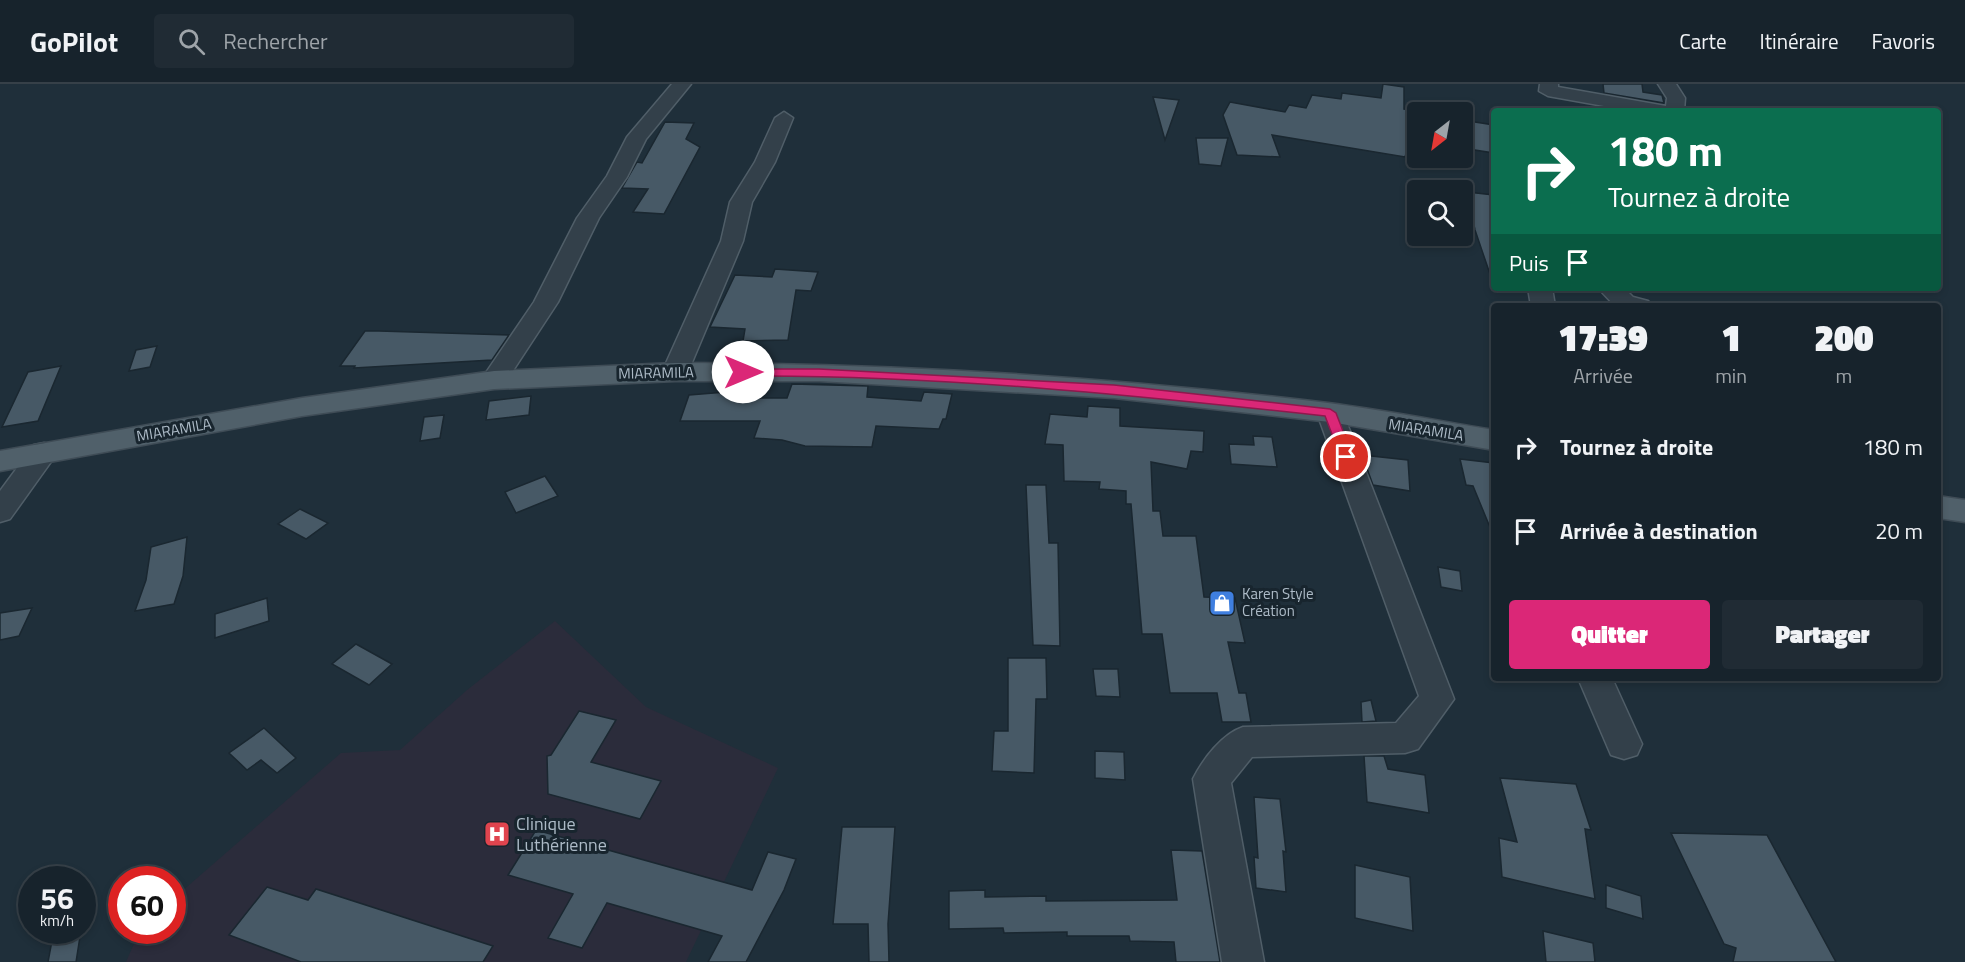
<!DOCTYPE html>
<html lang="fr">
<meta charset="utf-8">
<style>
:root{--surface:#17232c;--page:#202b34;--text:#f1f3f6;--muted:#9ea4a9;--line:#364048;--accent:#db2777}
body{margin:0;font-family:"Titillium Web",sans-serif;background:var(--page);color:var(--text);height:100vh;display:flex;flex-direction:column;font-size:22px;white-space:nowrap}
*{box-sizing:border-box;margin:0}
p{font-size:20px;color:var(--muted)}
.icon{flex:none;width:33px;height:33px;fill:none;stroke:currentColor;stroke-width:2;stroke-linecap:round;stroke-linejoin:round}
.map{position:relative;flex:1;overflow:hidden}
.sheet{position:absolute;left:1491px;top:219px;width:450px;height:378px;display:flex;flex-direction:column;background:var(--surface);border-radius:6px;box-shadow:0 3px 9px #0003,0 0 0 2px var(--line)}
.sheet>*{flex:none}
.guide{position:absolute;left:1491px;top:24px;width:450px;height:183px;border-radius:6px;box-shadow:0 3px 9px #0003,0 0 0 2px var(--line);background:#0b6e4f;color:#fff;overflow:hidden}
.needle{width:39px;rotate:211deg}
.fabs{position:absolute;left:1407px;top:18px;display:grid;gap:12px}
.fabs a{display:grid;place-items:center;width:66px;height:66px;border-radius:6px;background:var(--surface);box-shadow:0 3px 9px #0003,0 0 0 2px var(--line);font-size:30px}
.speed{position:absolute;left:18px;top:782px;display:flex;gap:12px;font-size:30px;font-weight:700;text-align:center}
.speed>*{display:grid;place-content:center;width:78px;height:78px;border-radius:50%;background:var(--surface);box-shadow:0 3px 9px #0003,0 0 0 2px var(--line);line-height:1}
.speed small{font-size:15px;font-weight:400}
.speed .limit{border:9px solid #d22;background:#fff;color:#111}
.pin{position:absolute;display:grid;place-items:center;width:51px;height:51px;color:#fff;margin:-26px;border:3px solid #fff;border-radius:50%;box-shadow:0 2px 6px #0007}
.me{position:absolute;width:66px;margin:-33px;rotate:90deg;stroke-linejoin:round;filter:drop-shadow(0 0 4px #0008)}
.turn{display:flex;align-items:center;gap:21px;height:126px;padding:0 18px;font-size:27px}
.turn .icon{width:78px;height:78px;stroke-width:2.5}
.turn b{display:block;font-size:42px;line-height:51px}
.then{display:flex;align-items:center;height:57px;padding:0 18px;background:#0003;gap:12px;font-size:22px}
.eta{display:flex;justify-content:space-evenly;align-items:center;height:102px;text-align:center}
.eta b{font-size:36px;font-weight:800;line-height:42px}
.button{display:flex;gap:12px;margin-top:auto;padding:12px 18px}
.button a{flex:1;height:69px;border-radius:6px;background:var(--accent);color:#fff;font-size:24px;font-weight:800;line-height:69px;text-align:center}
.button a+a{background:var(--page);color:var(--text)}
ul{padding:0;list-style:none}
li{display:flex;align-items:center;gap:18px;height:84px;padding:0 18px}
li div{flex:1}
li b{display:block;font-size:22px}
li em{font-style:normal}
header{display:flex;align-items:center;gap:36px;box-sizing:border-box;height:84px;padding:0 30px;background:var(--surface);border-bottom:2px solid var(--line)}
header strong{font-size:28px}
nav{display:flex;gap:33px;margin-inline-start:auto;font-size:21px}
.search{width:420px;height:54px;background:var(--page);display:flex;align-items:center;gap:15px;box-sizing:border-box;padding:0 21px;border-radius:6px;color:var(--muted);font-size:22px}
.map>svg:first-child{display:block}
</style>
<header>
<strong>GoPilot</strong>
<div class="search"><svg class="icon" aria-label="search" viewBox="0 0 24 24"><circle cx="10" cy="10" r="6"/><path d="M15 15l6 6"/></svg>Rechercher</div>
<nav><a>Carte</a><a>Itinéraire</a><a>Favoris</a></nav>
</header>
<div class="map">
<svg width="1965" height="878" viewBox="0 0 1965 878">
<rect width="100%" height="100%" fill="#1f2f3a"/>
<path fill="#2b2c3b" d="M555,537L646,623L778,684L686,878H126L140,846H172L173,815L341,669L400,666L467,606Z"/>
<g fill="#475966" stroke="#1a2730" stroke-width="1.5">
<path d="M1383,0L1404,3V25L1419,27L1405,73L1272,51L1280,73L1237,71L1223,31L1230,18L1285,28L1289,21L1306,24L1312,11L1341,15L1342,9L1381,14Z"/>
<path d="M1603,0H1642L1643,8L1662,11L1664,19L1604,9Z"/>
<path d="M1153,13L1179,16L1165,56Z"/>
<path d="M1462,36L1494,41V69L1462,64Z"/>
<path d="M665,38L694,39L686,55L700,63L664,130L633,128L648,105L622,104L637,78L642,79Z"/>
<path d="M1196,54H1228L1221,82L1199,80Z"/>
<path d="M1467,108L1494,111V192L1491,193L1475,146Z"/>
<path d="M775,185L818,188L811,207L796,206L788,256L743,257L745,245L710,243L735,191L772,193Z"/>
<path d="M365,247H379L509,251L492,276L354,284L355,282H340Z"/>
<path d="M157,262L150,283L129,287L136,266Z"/>
<path d="M61,282L38,337L2,343L28,288Z"/>
<path d="M792,300L868,302L867,313L921,317L924,308L952,310L946,335H943L939,345L876,342L872,363L805,362L782,356L754,354L760,337H680L689,311L751,306L750,314H787Z"/>
<path d="M531,312L529,331L486,336L489,317Z"/>
<path d="M1088,322L1120,324V342L1204,347L1203,368L1191,367L1187,385L1151,378L1153,427H1160L1163,452H1196L1204,513L1235,514L1245,559L1228,558L1239,609H1246L1251,638H1222L1217,609H1170L1162,550H1142L1131,420H1126V407L1099,405L1100,398L1064,397L1063,361L1045,360L1050,330L1087,333Z"/>
<path d="M444,331L440,354L420,357L424,333Z"/>
<path d="M1253,352L1272,353L1277,383L1231,380L1229,360L1254,361Z"/>
<path d="M1362,371L1408,376L1410,407L1373,401Z"/>
<path d="M1460,375L1494,379V453L1473,402L1466,401Z"/>
<path d="M545,392L558,412L516,429L505,408Z"/>
<path d="M1026,401H1046L1049,459H1058L1060,562L1033,561Z"/>
<path d="M300,425L328,439L306,455L278,440Z"/>
<path d="M187,453L183,492L174,520L135,527L146,496L151,463Z"/>
<path d="M1438,483L1460,487L1462,507L1441,503Z"/>
<path d="M267,514L269,537L215,554V530Z"/>
<path d="M32,524L19,552L0,556V529Z"/>
<path d="M356,560L392,580L369,601L332,580Z"/>
<path d="M1008,574H1046L1047,615H1036L1034,689L992,687L994,647H1008Z"/>
<path d="M1093,585H1118L1120,613L1096,612Z"/>
<path d="M1371,616L1376,637L1362,638L1361,618Z"/>
<path d="M579,627L616,636L591,678L661,697L640,735L548,710L547,672L551,671Z"/>
<path d="M264,644L296,674L277,689L261,676L247,686L229,669Z"/>
<path d="M1095,667L1124,668L1125,696L1095,694Z"/>
<path d="M1364,672H1384L1388,685L1425,691L1429,729L1367,718Z"/>
<path d="M1500,694L1576,700L1591,746L1585,745L1595,815L1502,793L1499,754L1517,758Z"/>
<path d="M1254,713L1280,715L1286,768L1283,767L1286,808L1256,804L1254,773L1258,774Z"/>
<path d="M842,743H895L888,840L889,878H869L868,840H833Z"/>
<path d="M536,746L752,806L768,768L796,775L784,806L746,878H708L722,852L607,819L582,864L548,854L573,810L508,791Z"/>
<path d="M1671,749L1767,751L1836,878H1733L1736,864L1724,860Z"/>
<path d="M1171,766L1202,767L1220,878H1176L1174,858L1130,857L1129,852H1067V848L1004,849L1003,844L949,845V807L985,806V813L1046,812V817L1177,816Z"/>
<path d="M1355,781L1410,793L1413,847L1355,834Z"/>
<path d="M1606,801L1641,812L1643,835L1606,824Z"/>
<path d="M267,803L308,816L316,805L493,862L483,878H301L229,851Z"/>
<path d="M54,846H81L76,878H48Z"/>
<path d="M1543,847L1593,859L1595,878H1546Z"/>
</g>
<g fill="none" stroke-linecap="round" stroke-linejoin="round">
<defs>
<g id="minor">
<path d="M672,0H691L646,55L627,93L599,134L558,218L503,302L494,304L485,302L481,296L534,218L577,134L607,92L627,53Z"/>
<path d="M1540,0H1558V3L1666,22L1667,14L1658,0H1676L1685,14L1684,27H1632L1548,12L1539,7Z"/>
<path d="M784,28L793,34L775,78L752,118L743,157L688,288L684,294L675,296L666,294L662,288L721,157L730,118L755,78L775,34Z"/>
<path d="M1528,204H1552L1555,222H1531Z"/>
<path d="M1598,204H1624L1633,213L1648,217L1652,222H1615Z"/>
<path d="M1330,320L1340,323L1343,329L1454,615L1418,665L1405,669L1252,673L1231,699L1264,878H1222L1193,695C1203,675 1222,650 1243,643L1396,639L1419,612L1317,329L1320,323Z"/>
<path d="M44,359L54,361L58,368L10,435L0,438V407L34,361Z"/>
<path d="M1578,594H1612L1642,660L1637,671L1624,675L1611,671Z"/>
</g>
<g id="major">
<path d="M675,279C893,279 1111,293 1328,319C1383,326 1439,337 1494,346V366L1330,338L1114,314L819,297H675L494,305L302,332L0,387V367L302,314L494,287Z"/>
<path d="M1938,412L1965,416V438L1938,434Z"/>
</g>
</defs>
<use href="#minor" stroke="#505e68" stroke-width="3"/>
<use href="#major" stroke="#3f4c56" stroke-width="3"/>
<use href="#minor" fill="#33404a" fill-rule="evenodd"/>
<use href="#major" fill="#50606a" fill-rule="evenodd"/>
</g>
<path fill="#db2777" stroke="#8e194d" stroke-width="1.5" d="M819,285L1114,301L1330,325L1336,329L1353,373L1346,377L1342,376L1325,332C1132,311 938,291 743,292L737,288L743,285Z"/>
<defs>
<symbol id="shop-square" viewBox="-11 -11 22 22"><rect x="-9" y="-9" width="18" height="18" rx="4" fill="#3f7fe0" stroke="#18252e"/><path d="M-5-2.5h2.3a2.7 3.5 0 0 1 5.4 0H5L5.5 6h-11ZM-1.5-2.5h3a1.5 2.3 0 0 0-3 0Z" fill="#fff"/></symbol>
<symbol id="hospital-square" viewBox="-11 -11 22 22"><rect x="-9" y="-9" width="18" height="18" rx="4" fill="#e0444e" stroke="#18252e"/><path d="M-5-5h3v3.5h4V-5h3V5h-3V1.5h-4V5h-3Z" fill="#fff"/></symbol>
</defs>
<g fill-rule="evenodd">
<use href="#shop-square" x="1207" y="504" width="30" height="30"/>
<use href="#hospital-square" x="482" y="735" width="30" height="30"/>
</g>
<g text-anchor="middle" stroke-width="6" stroke-linejoin="round" paint-order="stroke">
<g font-size="15" fill="#adbbc7" stroke="#18252e">
<text transform="translate(656 289) rotate(-1)" y="5">MIARAMILA</text>
<text transform="translate(174 346) rotate(-10)" y="5">MIARAMILA</text>
<text transform="translate(1426 346) rotate(9)" y="5">MIARAMILA</text>
</g>
<g font-size="15" fill="#adbbc7" stroke="#18252e" text-anchor="start">
<text x="1242" y="515">Karen Style<tspan x="1242" dy="17">Création</tspan></text>
</g>
<g font-size="18" fill="#adbbc7" stroke="#18252e" text-anchor="start">
<text x="516" y="746">Clinique<tspan x="516" dy="21">Luthérienne</tspan></text>
</g>
</g>
</svg>
<div class="fabs">
<a><svg class="needle" viewBox="-14 -14 28 28"><path d="M0-13l5 13h-10z" fill="#e53935"/><path d="M0 13l5-13h-10z" fill="#9ea4a9"/></svg></a>
<a><svg class="icon" aria-label="search" viewBox="0 0 24 24"><circle cx="10" cy="10" r="6"/><path d="M15 15l6 6"/></svg></a>
</div>
<div class="speed"><div>56<small>km/h</small></div><div class="limit">60</div></div>
<div class="pin" style="left:1346px;top:373px;background:#d93025"><svg class="icon" aria-label="arrive" viewBox="0 0 24 24"><path d="M6 21V4h12l-3 4 3 4H6"/></svg></div>
<svg class="me" style="left:743px;top:288px" viewBox="-20 -20 40 40"><circle r="19" fill="#fff"/><path d="M0-13L10 11 0 6-10 11z" fill="#db2777"/></svg>
<div class="guide">
<div class="turn"><svg class="icon" aria-label="right" viewBox="0 0 24 24"><path d="M7 20v-9h11M14 6l5 5-5 5"/></svg><div><b>180 m</b>Tournez à droite</div></div>
<div class="then">Puis<svg class="icon" aria-label="arrive" viewBox="0 0 24 24"><path d="M6 21V4h12l-3 4 3 4H6"/></svg></div>
</div>
<section class="sheet">
<div class="eta">
<div><b>17:39</b><p>Arrivée</p></div>
<div><b>1</b><p>min</p></div>
<div><b>200</b><p>m</p></div>
</div>
<ul>
<li><svg class="icon" aria-label="right" viewBox="0 0 24 24"><path d="M7 20v-9h11M14 6l5 5-5 5"/></svg><div><b>Tournez à droite</b></div><em>180 m</em></li>
<li><svg class="icon" aria-label="arrive" viewBox="0 0 24 24"><path d="M6 21V4h12l-3 4 3 4H6"/></svg><div><b>Arrivée à destination</b></div><em>20 m</em></li>
</ul>
<div class="button"><a>Quitter</a><a>Partager</a></div>
</section>
</div>
